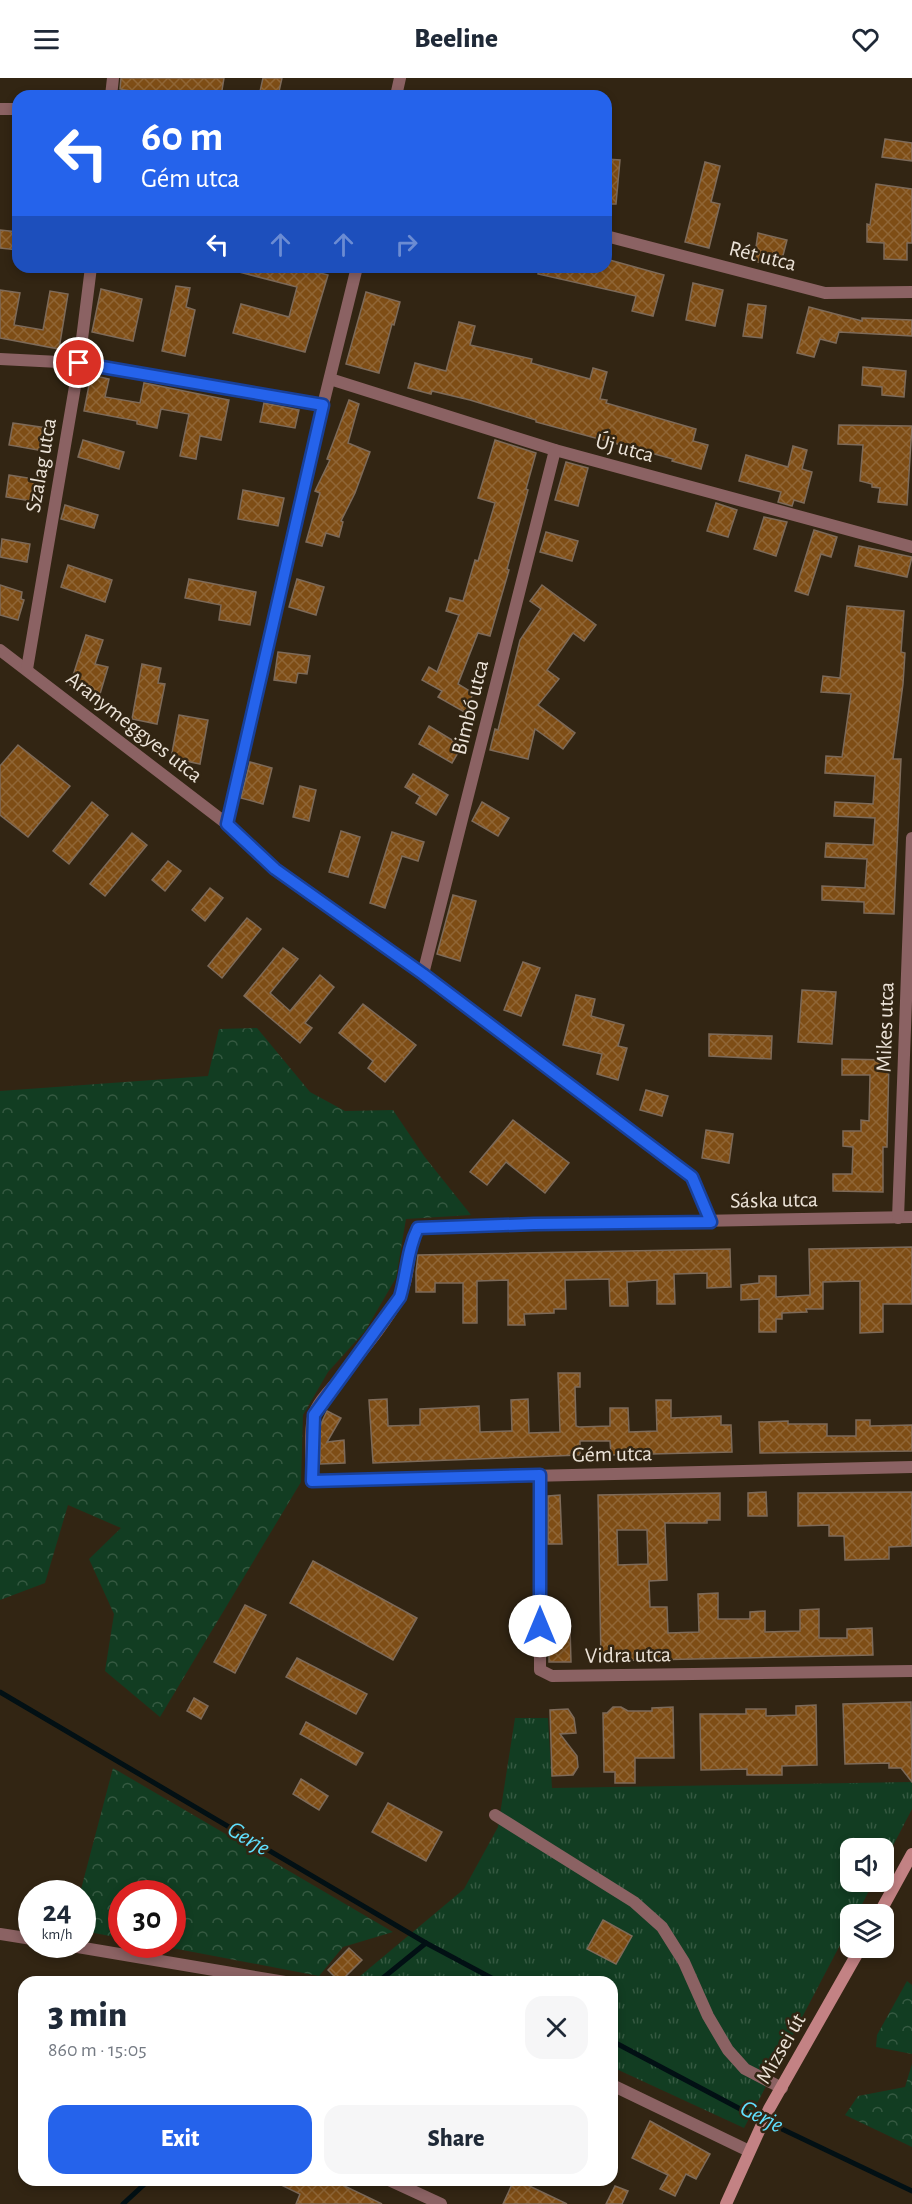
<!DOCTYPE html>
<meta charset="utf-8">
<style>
:root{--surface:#fff;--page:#f6f6f7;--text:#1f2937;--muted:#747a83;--accent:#2563eb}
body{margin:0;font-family:"Alegreya Sans",sans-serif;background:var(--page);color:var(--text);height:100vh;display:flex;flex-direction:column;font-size:22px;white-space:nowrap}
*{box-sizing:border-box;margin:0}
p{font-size:20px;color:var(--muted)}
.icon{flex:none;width:33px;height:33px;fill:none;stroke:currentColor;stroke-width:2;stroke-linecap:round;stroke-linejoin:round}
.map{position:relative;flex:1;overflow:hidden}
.side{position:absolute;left:18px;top:1898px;width:600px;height:210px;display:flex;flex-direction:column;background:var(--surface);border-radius:18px;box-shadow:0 3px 9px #0003}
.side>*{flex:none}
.banner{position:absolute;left:12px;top:12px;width:600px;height:183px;border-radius:18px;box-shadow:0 3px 9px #0003;background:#2563eb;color:#fff;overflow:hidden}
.fabs{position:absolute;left:840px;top:1760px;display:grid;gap:12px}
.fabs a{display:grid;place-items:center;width:54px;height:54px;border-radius:12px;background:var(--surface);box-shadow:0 3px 9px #0003;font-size:30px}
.speed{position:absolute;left:18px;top:1802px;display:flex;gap:12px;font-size:30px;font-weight:700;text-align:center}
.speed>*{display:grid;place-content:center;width:78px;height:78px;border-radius:50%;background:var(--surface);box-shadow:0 3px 9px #0003;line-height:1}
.speed small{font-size:15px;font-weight:400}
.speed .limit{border:9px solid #d22;background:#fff;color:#111}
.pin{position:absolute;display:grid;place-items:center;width:51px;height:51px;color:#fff;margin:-26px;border:3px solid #fff;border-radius:50%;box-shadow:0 2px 6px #0007}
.me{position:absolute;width:66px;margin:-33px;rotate:0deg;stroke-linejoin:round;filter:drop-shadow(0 0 4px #0008)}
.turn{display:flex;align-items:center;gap:21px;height:126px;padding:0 30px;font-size:27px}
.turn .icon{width:78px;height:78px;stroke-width:2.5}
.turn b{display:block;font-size:42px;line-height:51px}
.lanes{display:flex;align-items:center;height:57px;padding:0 30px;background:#0003;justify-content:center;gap:30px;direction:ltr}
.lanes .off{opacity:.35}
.round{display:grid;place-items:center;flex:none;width:63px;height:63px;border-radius:18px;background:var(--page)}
.overview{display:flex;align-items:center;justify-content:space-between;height:102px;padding:0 30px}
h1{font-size:36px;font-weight:800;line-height:45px}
.primary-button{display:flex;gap:12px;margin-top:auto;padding:12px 30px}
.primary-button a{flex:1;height:69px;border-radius:18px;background:var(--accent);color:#fff;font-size:24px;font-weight:800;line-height:69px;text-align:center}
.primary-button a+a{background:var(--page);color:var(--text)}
header{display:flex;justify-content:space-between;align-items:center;height:78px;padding:0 30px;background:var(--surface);font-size:27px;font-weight:800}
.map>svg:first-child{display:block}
</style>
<header><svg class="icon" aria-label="menu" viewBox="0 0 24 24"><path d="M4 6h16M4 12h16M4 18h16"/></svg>Beeline<svg class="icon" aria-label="heart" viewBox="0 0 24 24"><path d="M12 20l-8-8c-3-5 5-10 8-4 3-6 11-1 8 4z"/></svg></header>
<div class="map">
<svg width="912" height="2126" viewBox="0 0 912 2126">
<defs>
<pattern id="grass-tufts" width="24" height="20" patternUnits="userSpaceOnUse" patternTransform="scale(1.5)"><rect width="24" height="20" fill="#123d22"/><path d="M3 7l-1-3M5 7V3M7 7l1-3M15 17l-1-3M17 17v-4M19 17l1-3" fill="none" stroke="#355941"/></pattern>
<pattern id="forest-crowns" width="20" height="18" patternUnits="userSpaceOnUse" patternTransform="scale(1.5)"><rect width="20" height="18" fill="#123d22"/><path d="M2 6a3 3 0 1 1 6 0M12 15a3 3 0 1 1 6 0" fill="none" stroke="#355941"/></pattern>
<pattern id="building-cross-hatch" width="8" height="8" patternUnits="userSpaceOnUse" patternTransform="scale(1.5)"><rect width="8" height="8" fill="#7e4d15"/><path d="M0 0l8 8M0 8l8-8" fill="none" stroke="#906636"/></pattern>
</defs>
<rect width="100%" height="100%" fill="#322513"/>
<path fill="url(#grass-tufts)" d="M515,1640H548L552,1710L912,1704V1731L884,1785V1770H850V1803H874L857,1836H850V1848L744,2050L612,1989V1904H353L464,1811L498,1749Z"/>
<g fill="url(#forest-crowns)">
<path d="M257,950L310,1014L345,1033L393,1032L424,1078L471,1137L406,1141L396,1200L365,1253L328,1294L303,1337L301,1404L160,1639L105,1593L114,1536L89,1481L121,1450L68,1427L45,1505L0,1522V1013L208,998L219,951Z"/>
<path d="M113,1690L393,1854L343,1869L319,1898L151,1866H172V1815H122L121,1860L83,1853L82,1815H80Z"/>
<path d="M907,1903L912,1907V1976L876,1969L877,1957Z"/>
<path d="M912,1986V2069L845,2037L858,2018L905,2009Z"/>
</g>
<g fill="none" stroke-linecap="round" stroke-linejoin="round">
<g stroke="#021014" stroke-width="5">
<path d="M0,1614L426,1865L499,1904"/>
<path d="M378,1904L426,1865"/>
<path d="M612,1963L744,2033L912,2113"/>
<path d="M123,2126L149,2102"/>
</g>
</g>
<g fill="url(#building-cross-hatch)" stroke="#7d6a59" stroke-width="1.5" fill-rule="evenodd">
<path d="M121,0H224L221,18H157L120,11Z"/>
<path d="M263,0H282L278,18H259Z"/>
<path d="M885,61L912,65V83L882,79Z"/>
<path d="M606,81L620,82L616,126H606Z"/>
<path d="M705,84L720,88L711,124L720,126L709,170L685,164Z"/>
<path d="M876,106L912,111V165H907V182L884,181V165L867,164V146L870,147Z"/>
<path d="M0,152L18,154V172L0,170Z"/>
<path d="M758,155L787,162L780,189L754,183Z"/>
<path d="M606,181L664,197L653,238L632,233L636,218L538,196L539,189H606Z"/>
<path d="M240,189H297L328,197L305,274L233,255L241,226L289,239L297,209L239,194Z"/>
<path d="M693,205L723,212L715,248L686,242Z"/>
<path d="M176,208L190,210L186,229L195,232L185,278L162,273Z"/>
<path d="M101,211L142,221L133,263L92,254Z"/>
<path d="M0,212L20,215L14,247L43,252L50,213L68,216L59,271L0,260Z"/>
<path d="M366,214L400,224L394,247L392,246L379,295L346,286Z"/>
<path d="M748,226L766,228L762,260L743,258Z"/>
<path d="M809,229L862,243V240L912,242V258L839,254L836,265L820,261L814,279L797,275Z"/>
<path d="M459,244L475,248L470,267L532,281L531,285L590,301L593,290L607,294L600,321L607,322L606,325L696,351L693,363L708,367L701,391L672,383L673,381L536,344V342L470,322L432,313L431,316L408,310L415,285L446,293Z"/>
<path d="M863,289L906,293L904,319L882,317V309L862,307Z"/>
<path d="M91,297L109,301L105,319L140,325L144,305L229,322L221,362L200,358L196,381L180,378L189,336L161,331L157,350L137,346V343L84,333Z"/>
<path d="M349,322L359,326L348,365L370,374L355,415L341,443L343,444L339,459L326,455L322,468L306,464L320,415L315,413L330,382L327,381Z"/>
<path d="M264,325L299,332L295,350L260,344Z"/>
<path d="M13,345L47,350L43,373L9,367Z"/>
<path d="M839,347L912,348L907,427L878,424L880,410L872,409V406L860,403L863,367L838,366Z"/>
<path d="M83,362L124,374L119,391L78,379Z"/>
<path d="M495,362L536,375L526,411L528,412L507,491L509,492L490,558L478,555L458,606L473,615L466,635L438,619L442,613L422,602L429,589L437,594L459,537L446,533L450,520L463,523L475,482L478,483L495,425L478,420Z"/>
<path d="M793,368L807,372L802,391L812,394L804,425L794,422L792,428L778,424L781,414L739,403L746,377L788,389Z"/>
<path d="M566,384L588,390L578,428L555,422Z"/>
<path d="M9,397L41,402L37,424L6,419Z"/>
<path d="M243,412L284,420L278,448L238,441Z"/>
<path d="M716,425L737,432L728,459L707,453Z"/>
<path d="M65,427L98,437L94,450L61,441Z"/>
<path d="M764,439L787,444L776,478L754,471Z"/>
<path d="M814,452L837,459L831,479L821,476L808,517L795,513Z"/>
<path d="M546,454L578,463L572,483L540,474Z"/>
<path d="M2,461L30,466L27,484L0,479Z"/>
<path d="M859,468L912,479L907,499L855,488Z"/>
<path d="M68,487L112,502L105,524L61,509Z"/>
<path d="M189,501L256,514L250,547L219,542L221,527L185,520Z"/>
<path d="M297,501L324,509L316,537L289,529Z"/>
<path d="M0,507L22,514L21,521L24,522L18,542L0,537Z"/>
<path d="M542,507L596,547L584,563L573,555L547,592L559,601L538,627L575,655L563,671L535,651L528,681L490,672L495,651L498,652L520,562L541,531L530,523Z"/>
<path d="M847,528L904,533L901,574L905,575L903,606L893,681H901L894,836L864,835V824L822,822V808L865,810L867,781L825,779L826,765L873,767L875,740L834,738L835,724L873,726L875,698L825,695L826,678L842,679L851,616L821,614L823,598L840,600Z"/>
<path d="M86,557L103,562L95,586L108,589L100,616L70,607Z"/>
<path d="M278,574L310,578L307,596L298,595L296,605L274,602Z"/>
<path d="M142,586L161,590L158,605L165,606L157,646L132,641Z"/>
<path d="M179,637L208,642L200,686L171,680Z"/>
<path d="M429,648L462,668L452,685L419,666Z"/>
<path d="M18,667L70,708L28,759L0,737V688Z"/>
<path d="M250,684L272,690L263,726L241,720Z"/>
<path d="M413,696L448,717L436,737L416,725L420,718L405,709Z"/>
<path d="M300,708L316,712L309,743L293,739Z"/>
<path d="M92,724L108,737L69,786L53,773Z"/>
<path d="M482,724L509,740L498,758L472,743Z"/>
<path d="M341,753L360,759L348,799L329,794Z"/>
<path d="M392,754L424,764L418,783L402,778L385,830L370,825Z"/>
<path d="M132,755L147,767L105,818L90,806Z"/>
<path d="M168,783L181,793L165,813L152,802Z"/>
<path d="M210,810L223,820L205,843L192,832Z"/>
<path d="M453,817L476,823L460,883L437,876Z"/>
<path d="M247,840L261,851L222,900L208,888Z"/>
<path d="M283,870L298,881L270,915L290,933L320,897L334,909L305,945L312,950L300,965L244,918Z"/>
<path d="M523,884L540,890L521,938L504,932Z"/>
<path d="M802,912L836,914L832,966L798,964Z"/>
<path d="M576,917L595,921L591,938L624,947L618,968L627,970L618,1002L597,996L602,976L563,967Z"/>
<path d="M363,926L416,967L385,1004L368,990L373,983L339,955Z"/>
<path d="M709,956L772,958L771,981L709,978Z"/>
<path d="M842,981L889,982L887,1069H883V1114L833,1113V1096H852L853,1069L843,1068V1053H861V1042L869,1043L870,997H842Z"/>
<path d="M646,1012L668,1018L662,1038L640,1032Z"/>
<path d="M513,1042L569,1085L545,1115L506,1084L487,1107L470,1094Z"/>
<path d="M706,1052L733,1056L729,1085L702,1080Z"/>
<path d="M912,1169V1226H883V1254L860,1255V1203L823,1204V1231H806L807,1234L782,1235V1241H776V1254H759V1221L741,1222V1207L759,1205V1198H776V1219L810,1217L809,1171Z"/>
<path d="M730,1171L731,1209L707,1210V1195L674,1196L675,1226H657V1202L627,1204L628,1228H610L609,1201L565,1202L566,1231H554V1235L524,1236L525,1247H508V1202L477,1203V1245H463V1205H435V1214H416V1194L418,1177Z"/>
<path d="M558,1295H580V1309H575L576,1348L579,1349L610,1348V1330H628L629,1354L657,1353L656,1322H671V1340L721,1338V1347H731L732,1374L611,1377L610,1363H580V1377L373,1385L369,1322L387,1321L388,1348L420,1347V1331L479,1328L480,1354L512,1353L511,1322L528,1321L529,1355L560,1354Z"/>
<path d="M327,1333L341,1340L327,1364L344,1362L345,1385L320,1386V1348Z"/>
<path d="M856,1342H870V1348L912,1347V1373L760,1375L759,1344L788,1343V1346H827V1358H856Z"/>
<path d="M766,1414L767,1438H748V1415Z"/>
<path d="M912,1414V1468L889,1469V1481L845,1482L844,1458H829V1447L798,1448V1415Z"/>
<path d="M720,1415V1442H707V1445H665L667,1502L649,1503L650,1529H667L668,1555L699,1554L698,1516L718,1515V1541H750V1534L765,1533V1554L800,1553V1532L819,1531V1560H847V1551L872,1550L873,1577L601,1583L598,1417ZM617,1452H647L648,1486L618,1487Z"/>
<path d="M560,1417L562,1466H548V1418Z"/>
<path d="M313,1483L417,1540L393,1582L290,1525Z"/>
<path d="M245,1527L266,1537L235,1595L214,1584Z"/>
<path d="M570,1549L571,1584H549V1550Z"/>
<path d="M297,1580L367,1616L356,1636L286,1599Z"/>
<path d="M194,1620L208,1628L201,1641L187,1633Z"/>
<path d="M911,1624L912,1704L901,1690H889V1685L845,1686L843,1626Z"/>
<path d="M816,1627L817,1687L782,1688V1697H747V1691L701,1692L700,1636H746V1631H766V1638L796,1637V1628Z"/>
<path d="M613,1629H621L628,1633H652V1630L673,1629L674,1680H635V1705H615V1694H604L603,1635H607Z"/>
<path d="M568,1631L574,1640L576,1655L560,1656L577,1678L578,1689L573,1697L552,1698L550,1632Z"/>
<path d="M306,1644L363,1675L356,1687L300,1656Z"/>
<path d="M301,1701L328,1718L319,1732L293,1716Z"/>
<path d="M388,1725L442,1754L426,1783L372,1754Z"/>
<path d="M603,1842L632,1858L616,1886L587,1871Z"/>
<path d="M349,1870L362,1882L340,1904L328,1892Z"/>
<path d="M650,2043L710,2076L696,2101L686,2096L675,2118L660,2111L668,2097L632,2080Z"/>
<path d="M271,2102H332L382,2126H296L300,2116Z"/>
<path d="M514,2102H517L567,2126H503Z"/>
<path d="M615,2108L628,2113L622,2126H606Z"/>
</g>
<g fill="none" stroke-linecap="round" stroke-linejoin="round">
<g stroke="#8b6263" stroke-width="12">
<path d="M111,18L113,0"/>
<path d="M396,18L400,0"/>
<path d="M0,31H18"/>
<path d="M606,158L825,215L912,214"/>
<path d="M0,281L79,285L323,327"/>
<path d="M330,301L555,372L912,469"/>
<path d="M0,572L227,746L275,791L423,896L692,1099L711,1144"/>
<path d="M27,591L79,285L91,189"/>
<path d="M227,746L323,327L357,189"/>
<path d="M423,896L555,372"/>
<path d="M912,1139L534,1146L418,1150C406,1173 411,1199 399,1220C384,1248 361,1274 342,1298C332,1310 317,1324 313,1339C309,1359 312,1383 312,1403L912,1389"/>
<path d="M898,1140L912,760"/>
<path d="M540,1397V1592L552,1598L912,1593"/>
<path d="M495,1737L634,1824L662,1849L684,1884L708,1938L728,1972L745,1991L782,2010"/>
<path d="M0,1856L32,1861"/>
<path d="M60,1866L285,1904"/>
<path d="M612,2007L749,2073"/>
<path d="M389,2102L441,2126"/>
</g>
<g stroke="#c38284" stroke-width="12">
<path d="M879,1836L912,1776"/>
<path d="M726,2126L769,2031L861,1869"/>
</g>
</g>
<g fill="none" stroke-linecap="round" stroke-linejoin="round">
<defs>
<path id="route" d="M79,285L323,327L227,746L275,791L423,896L692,1099L711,1144L534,1146L418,1150C407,1172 407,1196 400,1219L314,1337L312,1403L540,1397V1548"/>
</defs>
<use href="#route" stroke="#184099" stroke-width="15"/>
<use href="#route" stroke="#2563eb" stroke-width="10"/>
</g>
<g text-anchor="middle" stroke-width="5" stroke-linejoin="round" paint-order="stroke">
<g font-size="22" fill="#ece3d8" stroke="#322513">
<text transform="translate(763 177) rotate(14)" y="8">Rét utca</text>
<text transform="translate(625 369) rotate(15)" y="8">Új utca</text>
<text transform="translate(40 387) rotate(-80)" y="8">Szalag utca</text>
<text transform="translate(469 629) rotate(-76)" y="8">Bimbó utca</text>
<text transform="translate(135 648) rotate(38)" y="8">Aranymeggyes utca</text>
<text transform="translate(884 949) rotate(-88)" y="8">Mikes utca</text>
<text transform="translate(774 1121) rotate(-1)" y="8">Sáska utca</text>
<text transform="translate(612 1375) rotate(-1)" y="8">Gém utca</text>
<text transform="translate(628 1576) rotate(-1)" y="8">Vidra utca</text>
<text transform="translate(780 1970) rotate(-60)" y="8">Mizsei út</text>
</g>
<g font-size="24" font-style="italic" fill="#60dffd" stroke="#322513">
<text transform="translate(249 1760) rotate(31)" y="8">Gerje</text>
<text transform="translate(762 2038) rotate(27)" y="8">Gerje</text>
</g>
</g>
</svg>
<div class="fabs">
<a><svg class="icon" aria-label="sound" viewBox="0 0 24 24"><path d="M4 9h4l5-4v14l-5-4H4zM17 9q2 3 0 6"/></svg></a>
<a><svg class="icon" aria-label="layers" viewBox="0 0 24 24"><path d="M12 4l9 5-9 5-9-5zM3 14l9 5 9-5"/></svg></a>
</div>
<div class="speed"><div>24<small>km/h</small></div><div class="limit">30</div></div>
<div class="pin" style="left:79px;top:285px;background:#d93025"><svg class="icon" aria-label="arrive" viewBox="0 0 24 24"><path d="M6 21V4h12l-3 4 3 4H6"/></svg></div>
<svg class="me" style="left:540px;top:1548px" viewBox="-20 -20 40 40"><circle r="19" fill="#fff"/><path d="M0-13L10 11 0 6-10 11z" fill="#2563eb"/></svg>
<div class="banner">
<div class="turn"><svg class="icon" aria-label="left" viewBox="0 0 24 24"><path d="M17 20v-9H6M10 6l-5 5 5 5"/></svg><div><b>60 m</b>Gém utca</div></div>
<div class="lanes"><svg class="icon" aria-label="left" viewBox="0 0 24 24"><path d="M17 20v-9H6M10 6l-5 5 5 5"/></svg><svg class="icon off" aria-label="ahead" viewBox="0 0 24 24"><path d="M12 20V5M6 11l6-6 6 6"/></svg><svg class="icon off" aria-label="ahead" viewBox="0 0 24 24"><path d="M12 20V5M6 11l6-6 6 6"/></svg><svg class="icon off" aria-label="right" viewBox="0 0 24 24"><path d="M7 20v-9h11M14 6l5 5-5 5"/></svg></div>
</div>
<section class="side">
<div class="overview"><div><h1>3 min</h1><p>860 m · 15:05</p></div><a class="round"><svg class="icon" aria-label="close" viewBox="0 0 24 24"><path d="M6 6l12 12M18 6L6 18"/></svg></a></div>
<div class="primary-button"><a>Exit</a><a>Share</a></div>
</section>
</div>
